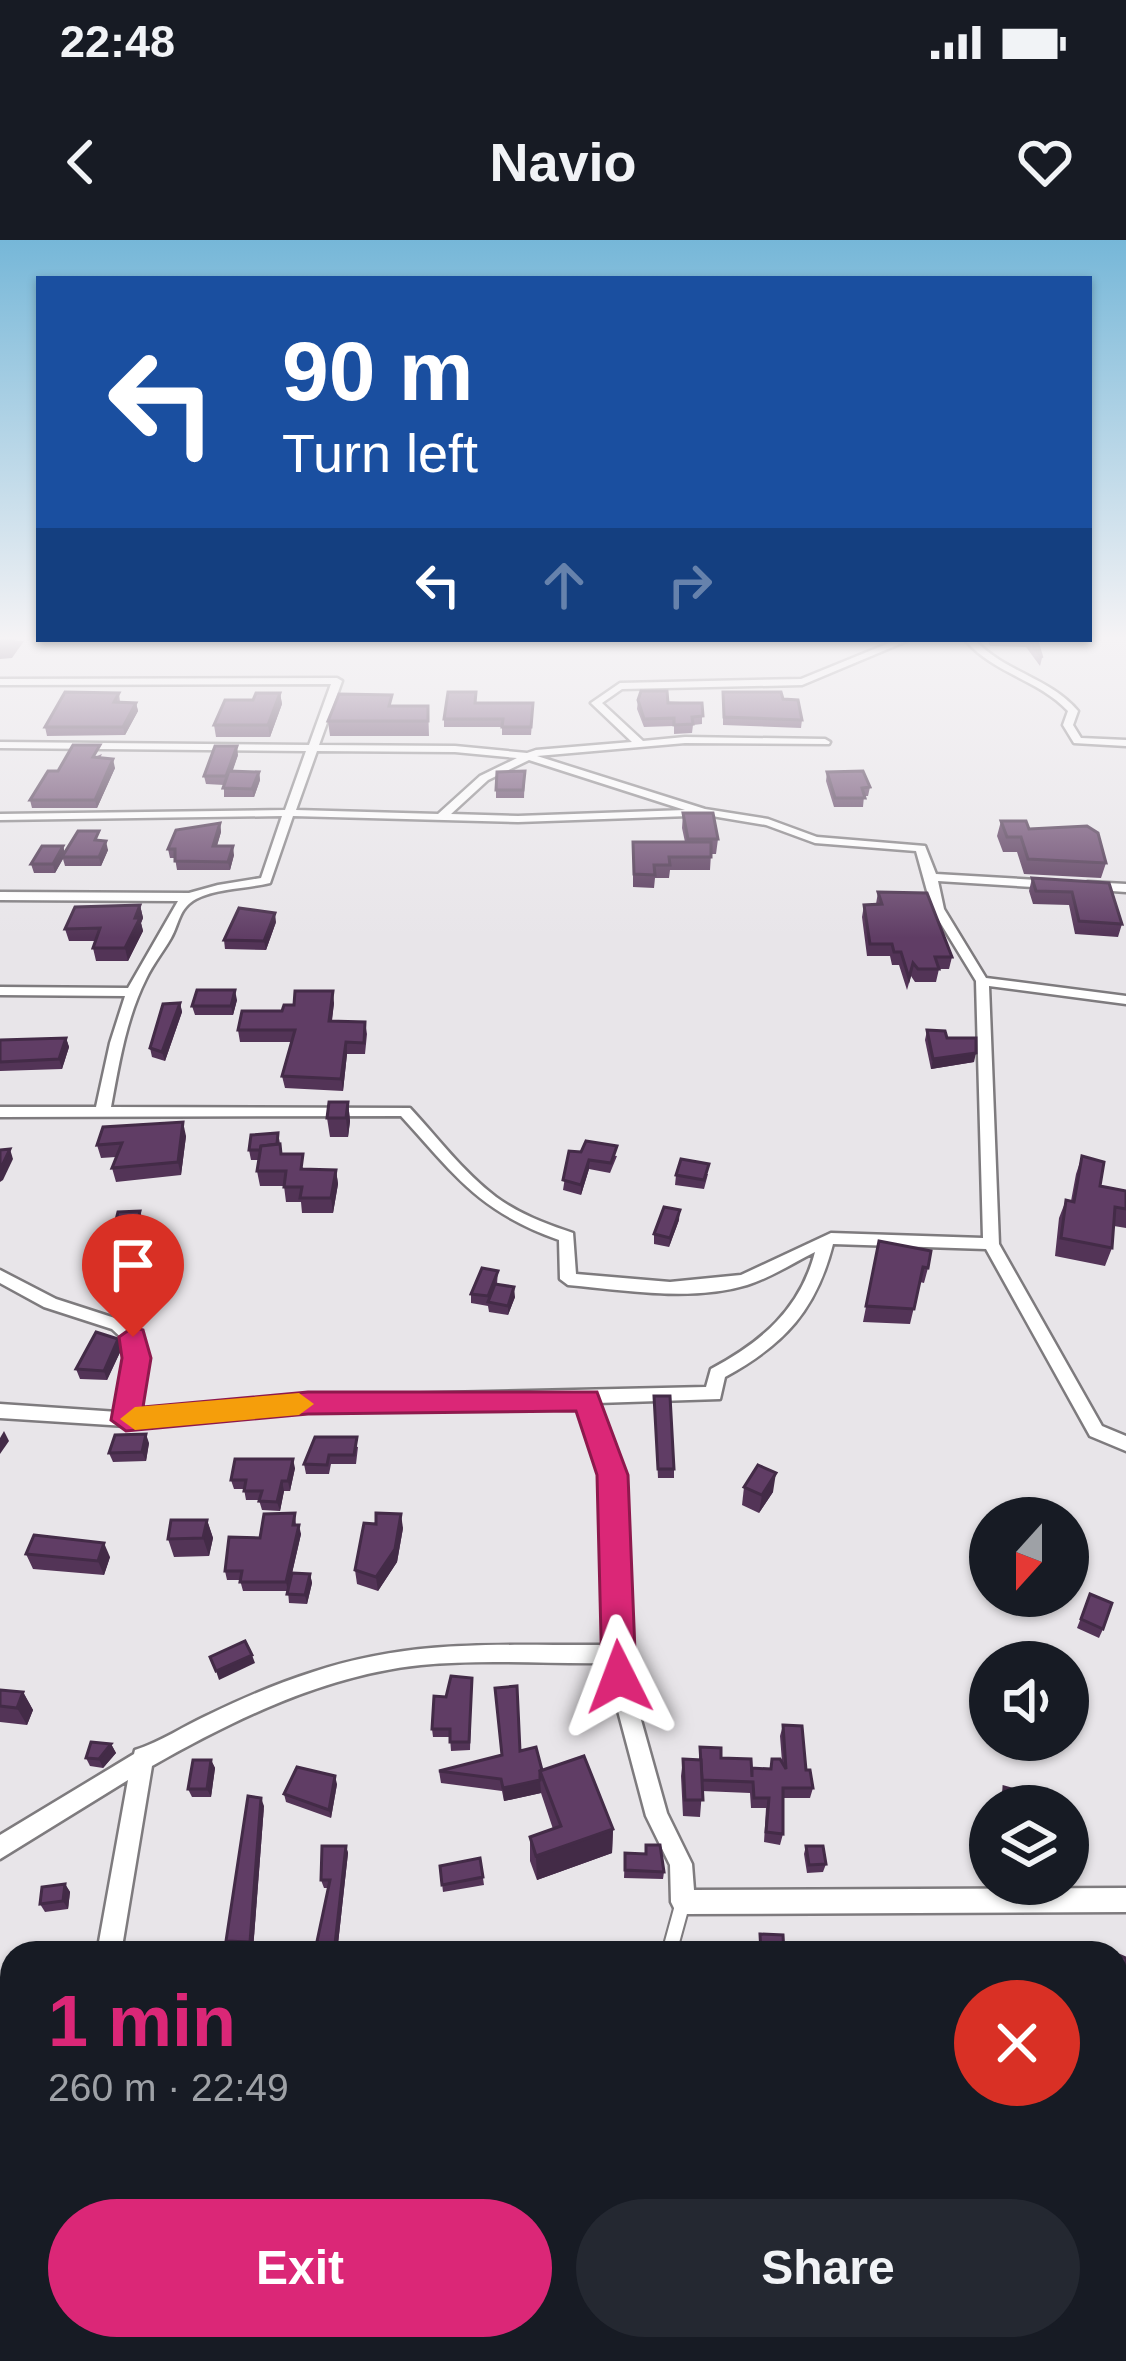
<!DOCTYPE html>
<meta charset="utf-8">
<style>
:root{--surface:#171b24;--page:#242831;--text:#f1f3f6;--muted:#9ea1a6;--accent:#db2777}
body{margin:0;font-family:Helvetica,sans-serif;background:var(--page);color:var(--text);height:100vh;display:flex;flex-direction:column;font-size:45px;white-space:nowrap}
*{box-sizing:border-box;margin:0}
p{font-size:39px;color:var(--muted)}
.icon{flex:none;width:66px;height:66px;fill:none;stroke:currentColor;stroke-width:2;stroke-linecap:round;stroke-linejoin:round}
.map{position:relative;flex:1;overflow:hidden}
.drawer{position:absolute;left:0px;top:1701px;width:1128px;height:420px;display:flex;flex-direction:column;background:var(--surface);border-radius:36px 36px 0 0;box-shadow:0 3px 9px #0004}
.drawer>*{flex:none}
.guide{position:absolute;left:36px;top:36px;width:1056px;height:366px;border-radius:0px;box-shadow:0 3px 9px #0004;background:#1a4fa0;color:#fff;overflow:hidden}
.needle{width:78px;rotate:201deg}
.fabs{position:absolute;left:969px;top:1257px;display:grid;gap:24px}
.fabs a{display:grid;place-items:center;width:120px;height:120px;border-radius:50%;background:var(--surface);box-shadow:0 3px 9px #0004;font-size:60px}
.pin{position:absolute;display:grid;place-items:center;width:102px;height:102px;color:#fff;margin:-123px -51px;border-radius:50% 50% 50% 0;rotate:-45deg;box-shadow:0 0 12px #0007}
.pin .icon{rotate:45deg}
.me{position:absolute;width:132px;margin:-66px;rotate:357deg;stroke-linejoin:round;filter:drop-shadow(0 0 9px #0008)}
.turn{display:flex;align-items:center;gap:42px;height:252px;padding:0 48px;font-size:54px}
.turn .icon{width:156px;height:156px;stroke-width:2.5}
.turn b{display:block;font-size:84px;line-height:102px}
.lanes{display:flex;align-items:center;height:114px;padding:0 48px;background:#0003;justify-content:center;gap:60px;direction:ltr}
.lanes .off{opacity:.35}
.round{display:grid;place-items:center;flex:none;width:126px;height:126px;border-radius:63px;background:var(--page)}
.head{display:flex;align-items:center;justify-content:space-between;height:204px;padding:0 48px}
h1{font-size:72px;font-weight:600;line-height:90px;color:var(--accent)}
.action{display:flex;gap:24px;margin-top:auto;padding:24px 48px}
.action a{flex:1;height:138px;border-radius:72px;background:var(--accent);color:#fff;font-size:48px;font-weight:600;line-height:138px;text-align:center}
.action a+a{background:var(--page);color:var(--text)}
.status{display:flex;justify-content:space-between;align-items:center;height:84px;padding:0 60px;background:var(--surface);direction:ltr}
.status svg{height:33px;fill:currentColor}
header{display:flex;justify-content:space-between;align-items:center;height:156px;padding:0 48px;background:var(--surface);font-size:54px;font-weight:600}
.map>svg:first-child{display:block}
</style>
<div class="status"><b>22:48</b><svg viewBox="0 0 49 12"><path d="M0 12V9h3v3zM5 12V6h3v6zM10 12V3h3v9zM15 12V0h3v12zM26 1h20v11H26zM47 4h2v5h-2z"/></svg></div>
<header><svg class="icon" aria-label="back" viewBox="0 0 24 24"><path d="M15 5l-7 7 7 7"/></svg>Navio<svg class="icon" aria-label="heart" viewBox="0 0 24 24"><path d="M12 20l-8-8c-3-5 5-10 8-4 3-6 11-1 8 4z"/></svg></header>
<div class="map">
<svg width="1126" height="2121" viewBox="0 0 1126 2121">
<rect width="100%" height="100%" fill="#e8e5e9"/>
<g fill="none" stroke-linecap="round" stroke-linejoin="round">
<defs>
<g id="lane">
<path d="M669,1713L683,1662"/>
<path d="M969,2109L986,2121"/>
</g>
<g id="street">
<path d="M894,401H907L802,445L622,449L602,463L643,501L685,497L825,499L830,502L829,504L685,503L537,516L705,569L768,579L817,597L925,606L936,634L1054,641V647L1050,648L938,641L944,669L986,738L1126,756V764L989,746L999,1004L1102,1186L1126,1196V1211L1090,1196L986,1009L833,1004C816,1070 785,1104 725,1137L720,1159L597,1163L621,1235L629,1437L667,1573L692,1624L694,1650L1126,1648V1672L683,1674L675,1670L671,1662L670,1625L646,1576L609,1437L608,1423C546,1424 483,1419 421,1425C325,1435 235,1479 152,1526L121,1713H97L128,1540L0,1619V1595L134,1514L135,1510C161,1502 185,1485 210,1474C243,1458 278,1443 313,1432C417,1398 501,1406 608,1405L603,1235L579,1164L308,1170L126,1186L0,1178V1164L118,1172L128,1118L125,1101L112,1089L44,1067L0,1043V1030L56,1059L124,1081L139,1094L146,1118L136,1171L308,1156L706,1147L711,1129C761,1102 800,1070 815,1012C793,1023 770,1038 747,1045C690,1062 626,1050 568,1045L560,1039L559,1000C478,971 456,936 401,876L0,877V867H96L110,803L125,756L0,755V747L128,748L178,661L0,660V652L189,653L218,645L261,638L282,576L0,580V574L285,570L306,511L0,508V502L309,505L331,444L0,445V439L337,438L342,441L319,505L455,506L527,513L536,510L632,502L591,463L620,443L801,439ZM317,511L455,512L517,518L480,536L438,574L296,570ZM529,520L685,570L518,576L451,574L488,540ZM694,573L766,585L815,603L916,611L932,669L976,741L983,998L831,993L741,1035L670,1042L576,1034L573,993C546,984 519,974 496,957C463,932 438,898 410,868L111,867C119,824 126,779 146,739C153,724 163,712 171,698C179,684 179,668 196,659C218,648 246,649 270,643L293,576L518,582L689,576Z"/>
<path d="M966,401H976C1005,432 1050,438 1078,471L1073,485L1081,498L1126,500V506L1074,503L1063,485L1068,471C1039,440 995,434 966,401Z"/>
<path d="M1088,642L1126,644V652L1084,649V643Z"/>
<path d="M1126,1995V2029L1116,2034V2000Z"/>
<path d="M0,1996L12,2000V2028L0,2024Z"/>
<path d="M51,2109H79L78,2121H50Z"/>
<path d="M1058,2109H1086L1083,2121H1055Z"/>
</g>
</defs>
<use href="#lane" stroke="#7e7b7e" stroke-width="18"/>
<use href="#street" stroke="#7e7b7e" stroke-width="5"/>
<use href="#lane" stroke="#fff" stroke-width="14"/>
<use href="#street" fill="#fff" fill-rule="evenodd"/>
</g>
<g fill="#533457">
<path d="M988,401H1037L1042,418L1040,426L1026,407L990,406Z"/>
<path d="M723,452L783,459L802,480L801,488L723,485Z"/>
<path d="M119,453L120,462L136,463L138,471L125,495L47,496L45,487Z"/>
<path d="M280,453L282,464L270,497H216L214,485L253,460Z"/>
<path d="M638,460L702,463V484L693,485L692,493L674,494V486L644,487L637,469Z"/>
<path d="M476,463L533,471L531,495H502V487H444V479Z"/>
<path d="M393,466H428L429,496H330L328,481Z"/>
<path d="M102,514L100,518L115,528L97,568H32L30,560L58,531Z"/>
<path d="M238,515L232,531L259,532L260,540L254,557H224V545L206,544L204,536Z"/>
<path d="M525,531L524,558H496V550Z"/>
<path d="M827,532L870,547L868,556H864L863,567H834L826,541Z"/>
<path d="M683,573L718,599L716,614H711L710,630H670L669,638H655L654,648L633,647V602H685L682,588Z"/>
<path d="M1001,581L1029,589L1106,623L1101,638L1024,634L1017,612H1003L997,596Z"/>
<path d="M220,583L221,592L217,606L234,615L230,630H177L175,618H170L168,609Z"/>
<path d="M101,599L108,610L101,626H65L63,619L55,633H34L31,624L63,606L65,613Z"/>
<path d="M1032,638L1109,643L1122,684L1118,697L1075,694L1069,665L1033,664L1029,651Z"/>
<path d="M878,652L952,717L949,729H939L936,742H915L911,736L907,750L899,725H892L890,716H867L862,677L864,665L876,664Z"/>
<path d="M140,665L143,678L141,683L143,691L128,721H96L93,708L95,701H69L65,689Z"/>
<path d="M276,682L266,710L225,709L224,700Z"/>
<path d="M237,760L233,775H195L192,766Z"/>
<path d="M180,763L182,772L165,821L152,817L150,808Z"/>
<path d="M334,763L332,781L365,782L367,794L365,814H347L343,851L285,848L282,836L292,802H240L238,790Z"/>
<path d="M927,790L947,798L974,822L931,829L925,800Z"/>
<path d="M66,798L69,807L62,829L0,831V800Z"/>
<path d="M348,862L350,881L348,897H330L327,878Z"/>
<path d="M278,893L282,914L305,929L336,930L338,944L333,973H302L301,962H286L284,946H260L257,931L259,920H251L249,910Z"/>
<path d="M186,896L181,935L116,942L112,928L116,917L101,918L97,905Z"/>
<path d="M569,911L617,916L610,933L589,929L581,955L563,950Z"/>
<path d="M1082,916L1100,946L1126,951V988L1114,986L1112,1008L1105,1026L1055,1016L1059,978L1066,960L1071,961L1076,934Z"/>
<path d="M708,934L704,949L675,945L676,935Z"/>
<path d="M679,980L669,1007L654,1004V994Z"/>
<path d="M145,987L136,1019H114L110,1004Z"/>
<path d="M879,1001L928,1028L924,1043L920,1042L910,1084L863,1082Z"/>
<path d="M498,1031L497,1044L515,1057L508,1075L489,1072L488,1066L471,1063V1054Z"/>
<path d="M118,1099L122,1108L107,1140L80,1139L76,1129Z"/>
<path d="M654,1156L674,1229V1238H658Z"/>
<path d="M315,1197L358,1207L356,1224H331L329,1234H306L304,1224Z"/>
<path d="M149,1203L146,1221L113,1222L109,1213Z"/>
<path d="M295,1228L290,1251H284L280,1271L262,1270L259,1260H246L244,1249H234L231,1240Z"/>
<path d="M744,1247L773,1252L759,1273L742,1265Z"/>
<path d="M295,1273L296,1285L301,1294L292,1333L310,1334L312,1343L307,1364L289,1363L288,1351H243L240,1340H227L225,1331L260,1298Z"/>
<path d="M207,1280L213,1298L209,1316L174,1317L168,1299Z"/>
<path d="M403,1288L397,1322L378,1351L357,1344L355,1330Z"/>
<path d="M26,1314L110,1317L104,1335L33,1329Z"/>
<path d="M1090,1354L1103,1389L1099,1398L1077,1388Z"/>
<path d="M472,1438L470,1510L451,1511L450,1497H433L432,1489Z"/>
<path d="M0,1450L23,1452L33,1470L27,1485L0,1482Z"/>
<path d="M783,1485L813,1548L810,1558H783V1594L780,1605L764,1602L766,1568H751L750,1553L702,1551L700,1577L683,1576L681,1536L683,1519L699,1520L700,1507L721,1518L752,1529H770L772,1519L782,1522L780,1496Z"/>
<path d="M111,1504L116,1513L103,1528L90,1526L86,1518Z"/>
<path d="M520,1511L613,1589L612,1613L537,1640L530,1621V1597L553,1589L541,1553L504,1561L502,1551L441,1543L439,1531Z"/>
<path d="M211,1520L215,1528L211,1557H192L188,1549Z"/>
<path d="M337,1544L331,1578L286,1562L284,1554Z"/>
<path d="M1004,1547L1047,1566H996Z"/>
<path d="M264,1566L253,1710L229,1709L226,1701Z"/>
<path d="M346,1606L348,1613L337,1713H316L328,1648H324L321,1640Z"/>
<path d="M806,1606L826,1624L823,1632L807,1633L804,1614Z"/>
<path d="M625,1613L664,1632L663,1639L624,1638Z"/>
<path d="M480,1618L484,1645L443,1652L440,1626Z"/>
<path d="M65,1644L70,1652L68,1669L45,1672L40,1664Z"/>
<path d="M1116,1714L1126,1718V1744L1122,1749L1116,1746Z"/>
</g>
<g fill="#432b47">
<path d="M13,401H24L12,418L0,419V407Z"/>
<path d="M280,453L282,464L270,497L268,485Z"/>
<path d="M136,463L138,471L125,495L123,487Z"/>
<path d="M237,506L238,515L228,545L226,536Z"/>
<path d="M113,519L115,528L97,568L95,560Z"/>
<path d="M259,532L260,540L254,557L252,549Z"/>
<path d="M220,583L221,592L214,615L213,606Z"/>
<path d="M106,601L108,610L101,626L99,617Z"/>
<path d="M63,606L65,615L55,633L53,624Z"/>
<path d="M233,606L234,615L230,630L228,622Z"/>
<path d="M140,665L143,678L141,683L143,691L128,721L125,708Z"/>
<path d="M275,673L276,682L266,710L264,701Z"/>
<path d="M235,750L237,760L233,775L231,766Z"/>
<path d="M333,751L334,763L330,793L329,781Z"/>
<path d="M180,763L182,772L165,821L162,812Z"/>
<path d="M66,798L69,807L62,829L59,819Z"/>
<path d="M346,802L347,814L343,851L341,839Z"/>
<path d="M976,813L974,822L931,829L933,819Z"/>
<path d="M348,862L350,881L348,897L346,878Z"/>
<path d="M183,882L186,896L181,935L178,922Z"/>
<path d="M10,909L13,919L3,940L0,942V930Z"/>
<path d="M589,920V929L581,955V945Z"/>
<path d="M336,930L338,944L333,973L331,958Z"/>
<path d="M680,970L679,980L669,1007L670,998Z"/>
<path d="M140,971L145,987L136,1019L132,1003Z"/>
<path d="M514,1047L515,1057L508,1075V1066Z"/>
<path d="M118,1099L122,1108L107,1140L104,1131Z"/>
<path d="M4,1191L9,1201L0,1214V1198Z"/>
<path d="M146,1194L149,1203L146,1221L142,1212Z"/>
<path d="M293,1219L295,1228L290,1251L288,1241Z"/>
<path d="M776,1233L773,1252L759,1273L762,1255Z"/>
<path d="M282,1241L284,1251L280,1271L277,1262Z"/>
<path d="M401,1274L403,1288L397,1322L378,1351L376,1337Z"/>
<path d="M207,1280L213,1298L209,1316L203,1298Z"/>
<path d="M299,1285L301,1294L288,1351L286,1342Z"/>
<path d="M104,1303L110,1317L104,1335L98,1321Z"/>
<path d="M310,1334L312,1343L307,1364L305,1355Z"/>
<path d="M252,1415L255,1423L219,1440L216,1431Z"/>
<path d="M23,1452L33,1470L27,1485L17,1468Z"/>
<path d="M111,1504L116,1513L103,1528L99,1519Z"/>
<path d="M211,1520L215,1528L211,1557L207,1549Z"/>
<path d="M335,1536L337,1544L331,1578L329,1570Z"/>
<path d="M540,1540L541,1553L504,1561L503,1548Z"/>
<path d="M261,1558L264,1566L253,1710L250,1702Z"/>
<path d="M613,1589L612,1613L537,1640L536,1616Z"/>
<path d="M346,1606L348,1613L337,1713H334Z"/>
<path d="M65,1644L70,1652L68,1669L63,1661Z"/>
</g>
<g fill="#603d65" stroke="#432b47" stroke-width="3">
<path d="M0,401H13L9,406L0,407Z"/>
<path d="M1030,401H1037L1042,418Z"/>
<path d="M641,451H667L668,463H702L703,476L692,477L693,484L674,485V478L644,479L638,460Z"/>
<path d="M65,452L119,453L114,462L136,463L123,487H45Z"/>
<path d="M448,452H476L475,463H533L531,487H502L503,479H444Z"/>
<path d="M723,452H781L783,459L798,460L802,480L724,477Z"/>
<path d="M256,453H280L268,485H214L225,460H253Z"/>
<path d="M339,454L392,455L389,466H428V481H328Z"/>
<path d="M73,505H100L93,517L113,519L95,560H30L48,531H58Z"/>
<path d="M215,506H237L226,536H204Z"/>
<path d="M229,531L259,532L252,549L223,548Z"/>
<path d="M525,531L523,550H496L497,532Z"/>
<path d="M863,531L870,547L862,548L865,558H835L827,532Z"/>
<path d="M683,573H713L718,599H688Z"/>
<path d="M1001,581H1026L1029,589L1087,586L1098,593L1106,623L1028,619L1021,597H1007Z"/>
<path d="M220,583L213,606H233L228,622L175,621V609H168L176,590Z"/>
<path d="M78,591H99L95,600L106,601L99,617H62Z"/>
<path d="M633,602H711V617H669L670,625H654L655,635L634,634Z"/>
<path d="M42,606H63L53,624H31Z"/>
<path d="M1032,638L1109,643L1122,684L1079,681L1072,652L1036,651Z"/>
<path d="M878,652L927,653L952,717H935L939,729H918L913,723L909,738L901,712H894L892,704H870L864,665L882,664Z"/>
<path d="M140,665L135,678H140L125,708H93L100,688L65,689L75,667Z"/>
<path d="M239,668L275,673L264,701L224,700Z"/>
<path d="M197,750H235L231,766H192Z"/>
<path d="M295,751H333L329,781L365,782L364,803L346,802L341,839L282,836L295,790H238L242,771H282L284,765H294Z"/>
<path d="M180,763L162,812L150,808L163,764Z"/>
<path d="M927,790L945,791L947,798H976V813L933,819Z"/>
<path d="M66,798L59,819L0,822V800Z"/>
<path d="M329,862H348L346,878H327Z"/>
<path d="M183,882L178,922L112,928L122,903L97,905L103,887Z"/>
<path d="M278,893L277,904L261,906L260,910H249L251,895Z"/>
<path d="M586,901L617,906L611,923L589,920L581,945L563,940L569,911L581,912Z"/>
<path d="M280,904L281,914H303L301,929L336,930L331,958H300L302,947H284L286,931H257L261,906Z"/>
<path d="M10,909L0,930V910Z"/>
<path d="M1082,916L1104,922L1100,946L1126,951V969L1115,967L1112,1008L1061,998L1066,960L1074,962Z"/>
<path d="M681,919L709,924L704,940L676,935Z"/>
<path d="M664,967L680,970L670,998L654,994Z"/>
<path d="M140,971L132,1003L110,1004L118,972Z"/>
<path d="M879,1001L931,1011L928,1028L923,1027L914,1069L866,1066Z"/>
<path d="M482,1028L498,1031L488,1056L471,1054Z"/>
<path d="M495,1044L514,1047L508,1066L488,1062Z"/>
<path d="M96,1092L118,1099L104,1131L76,1129Z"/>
<path d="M654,1156H670L674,1229H658Z"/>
<path d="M146,1194L142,1212L109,1213L115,1195Z"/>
<path d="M315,1197H357L354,1215H329L327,1225L304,1224Z"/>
<path d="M235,1219H293L288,1241H282L277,1262L259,1261L262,1251H244L246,1240H231Z"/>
<path d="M758,1225L776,1233L762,1255L744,1247Z"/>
<path d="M295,1273L293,1285H299L286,1342H240L242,1331H225L229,1297L260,1298L264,1274Z"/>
<path d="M376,1273L401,1274L395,1309L376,1337L355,1330L364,1283L376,1284Z"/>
<path d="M171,1280H207L203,1298L168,1299Z"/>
<path d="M34,1295L104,1303L98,1321L26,1314Z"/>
<path d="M292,1333L310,1334L305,1355L287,1354Z"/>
<path d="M1090,1354L1112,1363L1103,1389L1081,1379Z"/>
<path d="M245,1401L252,1415L216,1431L210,1417Z"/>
<path d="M451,1436L472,1438L469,1502H450V1489H432L434,1456L446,1457Z"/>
<path d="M517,1446L520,1511L536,1507L542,1530L540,1531V1540L503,1548L501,1539L439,1531L502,1515L495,1448Z"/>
<path d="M0,1450L23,1452L17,1468L0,1466Z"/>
<path d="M783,1485L802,1486L806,1530H810L813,1548H783V1594L766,1592L769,1558H754L753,1542L702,1540L700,1507L721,1508V1518L751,1519L752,1537V1528L771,1529L772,1519H780L786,1529Z"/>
<path d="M91,1502L111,1504L99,1519L86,1518Z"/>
<path d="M584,1516L613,1589L536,1616L530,1597L561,1586L540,1531Z"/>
<path d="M683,1519L701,1520L703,1560H685Z"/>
<path d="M193,1520H211L207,1549H188Z"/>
<path d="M297,1527L335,1536L329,1570L284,1554Z"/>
<path d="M1004,1547L1048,1559L1047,1566H1003Z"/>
<path d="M248,1556L261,1558L250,1702L226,1701Z"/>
<path d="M646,1605H660L664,1632L625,1630V1613L646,1614Z"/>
<path d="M322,1606H346L334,1713L315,1711L330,1640H321Z"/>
<path d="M806,1606H823L826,1624L809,1625Z"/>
<path d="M480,1618L483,1637L442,1645L440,1626Z"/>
<path d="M65,1644L63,1661L40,1664L42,1647Z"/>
<path d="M760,1694L783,1695L784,1713H761Z"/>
<path d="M1116,1714L1126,1718V1741L1116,1737Z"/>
<path d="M0,2029L12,2033V2057L0,2053Z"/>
<path d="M577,2109H627L799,2121H576Z"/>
</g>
<linearGradient id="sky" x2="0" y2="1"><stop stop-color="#76b7d8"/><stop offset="0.57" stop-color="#f5f3f5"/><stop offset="1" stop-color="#f5f3f5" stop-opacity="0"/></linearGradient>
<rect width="1126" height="698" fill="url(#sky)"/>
<path fill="#db2777" stroke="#8e194d" stroke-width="3" d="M133,1087L143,1090L151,1118L143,1167L308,1152H597L628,1235L636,1437L631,1448L619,1452L607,1448L602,1437L597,1235L576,1171L308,1174L126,1191L111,1180L122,1118L119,1097Z"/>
<path fill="#f59e0b" d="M299,1153L314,1164L299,1175L135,1190L120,1179L135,1167Z"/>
</svg>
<div class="fabs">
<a><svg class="needle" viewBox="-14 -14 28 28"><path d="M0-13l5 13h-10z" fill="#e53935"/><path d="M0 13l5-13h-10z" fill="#9ea1a6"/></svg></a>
<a><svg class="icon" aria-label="sound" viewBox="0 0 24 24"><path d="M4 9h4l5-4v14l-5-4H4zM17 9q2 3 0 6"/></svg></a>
<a><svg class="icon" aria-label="layers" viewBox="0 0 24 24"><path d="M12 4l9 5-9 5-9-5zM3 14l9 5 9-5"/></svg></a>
</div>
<div class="pin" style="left:133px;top:1097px;background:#d93025"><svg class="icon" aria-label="arrive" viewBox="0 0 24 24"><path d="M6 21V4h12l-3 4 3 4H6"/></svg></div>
<svg class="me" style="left:619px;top:1437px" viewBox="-20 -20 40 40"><path d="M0-17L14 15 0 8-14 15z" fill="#db2777" stroke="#fff" stroke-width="4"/></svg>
<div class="guide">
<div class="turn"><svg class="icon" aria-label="left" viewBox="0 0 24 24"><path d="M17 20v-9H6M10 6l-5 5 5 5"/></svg><div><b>90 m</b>Turn left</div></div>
<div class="lanes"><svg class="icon" aria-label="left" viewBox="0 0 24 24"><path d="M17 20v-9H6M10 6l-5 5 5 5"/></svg><svg class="icon off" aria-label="ahead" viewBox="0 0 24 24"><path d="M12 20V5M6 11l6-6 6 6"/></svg><svg class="icon off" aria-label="right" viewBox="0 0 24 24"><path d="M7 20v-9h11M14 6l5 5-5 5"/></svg></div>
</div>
<section class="drawer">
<div class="head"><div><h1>1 min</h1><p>260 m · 22:49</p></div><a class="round" style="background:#d93025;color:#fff"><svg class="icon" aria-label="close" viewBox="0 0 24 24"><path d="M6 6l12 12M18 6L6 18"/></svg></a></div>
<div class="action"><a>Exit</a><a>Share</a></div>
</section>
</div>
